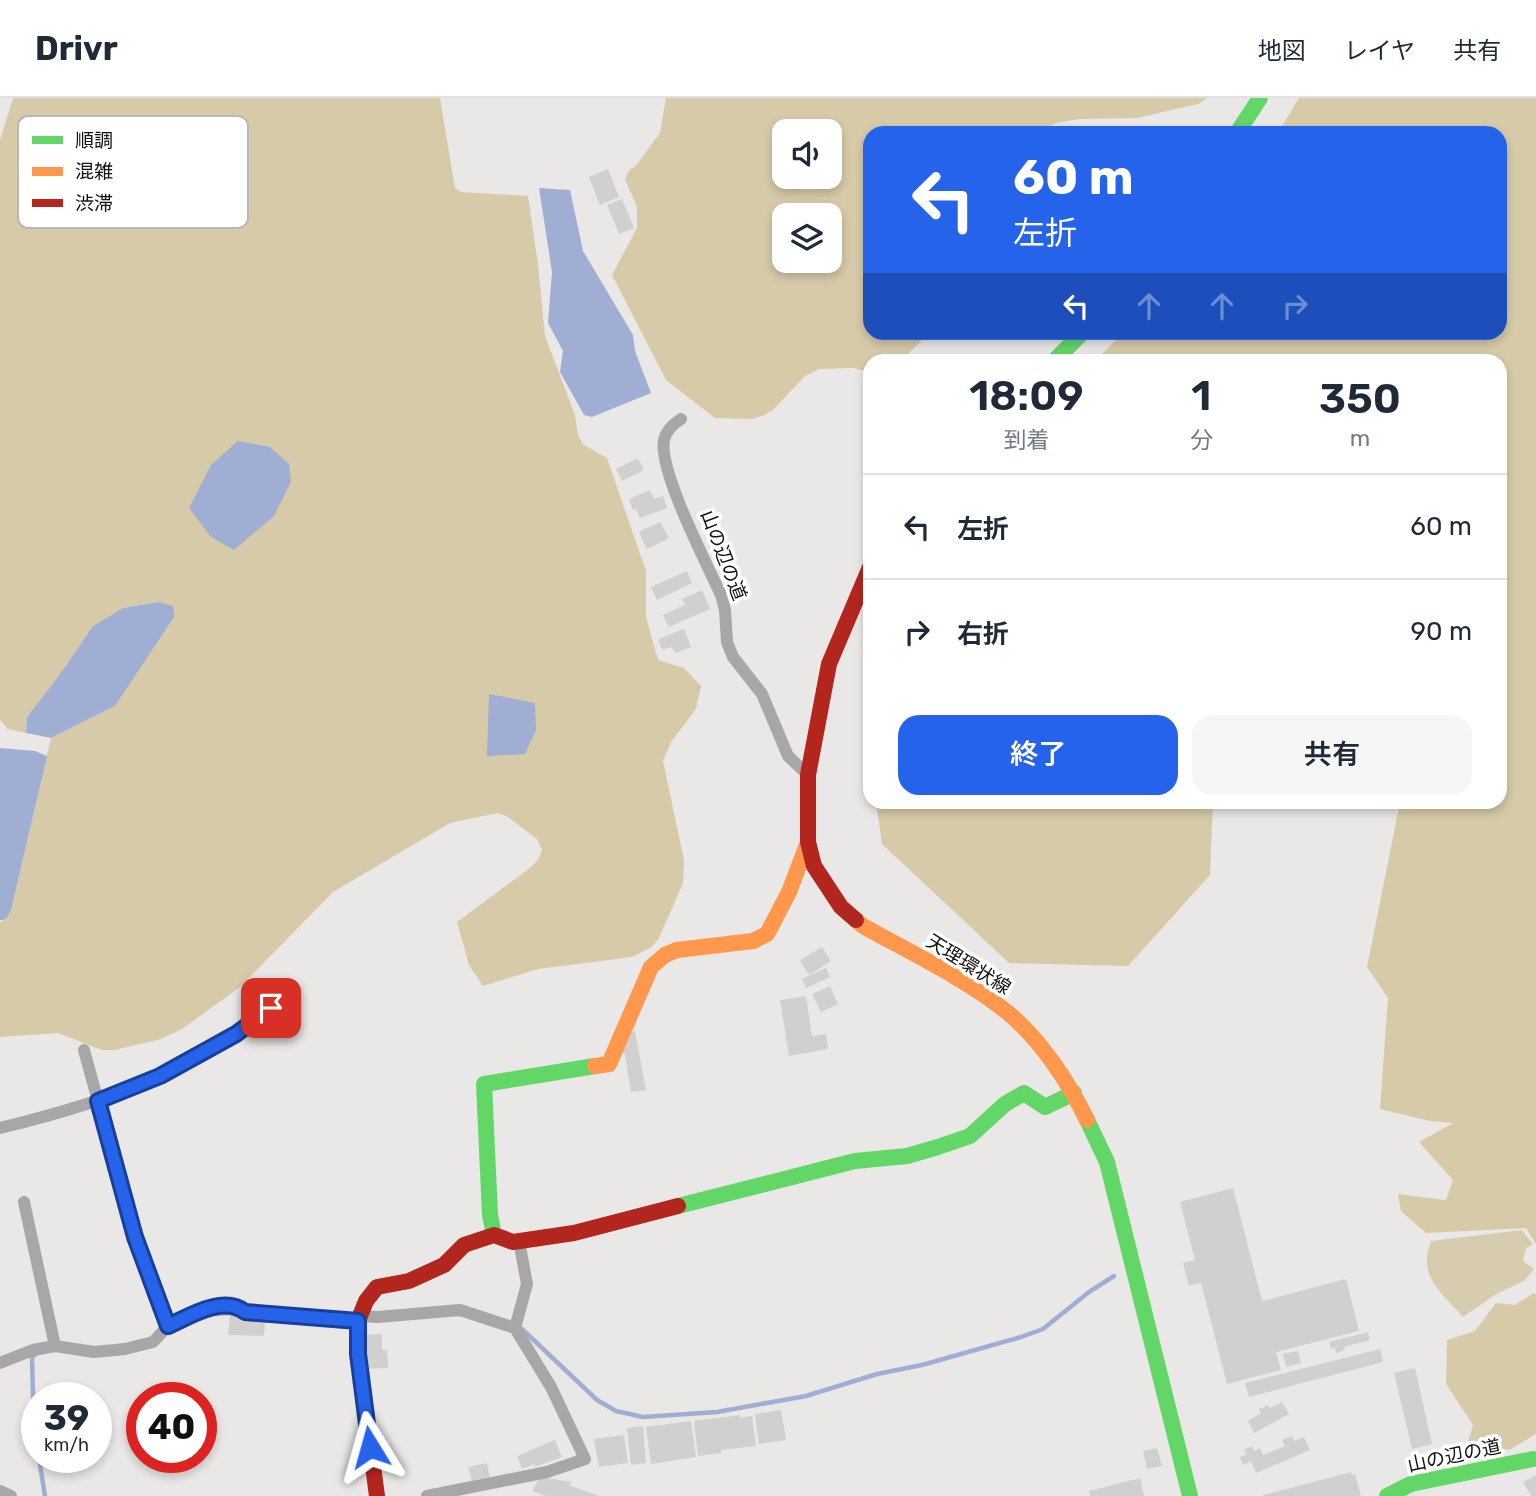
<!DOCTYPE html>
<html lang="ja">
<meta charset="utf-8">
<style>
:root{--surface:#fff;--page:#f6f6f7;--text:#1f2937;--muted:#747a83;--line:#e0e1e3;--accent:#2563eb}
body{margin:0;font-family:Rubik,"Noto Sans JP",sans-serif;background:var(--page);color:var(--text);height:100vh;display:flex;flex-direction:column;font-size:26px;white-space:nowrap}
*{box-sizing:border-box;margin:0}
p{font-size:23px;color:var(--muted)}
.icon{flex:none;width:38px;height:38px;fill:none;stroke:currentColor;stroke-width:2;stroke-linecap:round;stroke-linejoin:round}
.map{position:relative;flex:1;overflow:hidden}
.sheet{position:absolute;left:863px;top:256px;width:644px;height:455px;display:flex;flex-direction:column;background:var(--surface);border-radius:21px;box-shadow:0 4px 10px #0003}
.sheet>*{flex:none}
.top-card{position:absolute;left:863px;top:28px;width:644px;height:214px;border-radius:21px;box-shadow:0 4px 10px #0003;background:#2563eb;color:#fff;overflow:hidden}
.buttons{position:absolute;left:772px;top:21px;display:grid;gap:14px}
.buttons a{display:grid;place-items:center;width:70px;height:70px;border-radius:14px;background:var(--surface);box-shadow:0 4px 10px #0003;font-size:35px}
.speed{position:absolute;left:21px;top:1284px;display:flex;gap:14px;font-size:35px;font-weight:700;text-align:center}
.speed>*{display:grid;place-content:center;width:91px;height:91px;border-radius:50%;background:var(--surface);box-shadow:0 4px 10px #0003;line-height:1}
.speed small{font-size:18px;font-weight:400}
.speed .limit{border:10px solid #d22;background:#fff;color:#111}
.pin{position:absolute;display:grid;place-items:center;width:60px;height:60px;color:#fff;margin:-30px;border-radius:14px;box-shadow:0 4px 10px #0006}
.me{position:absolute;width:77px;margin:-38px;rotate:352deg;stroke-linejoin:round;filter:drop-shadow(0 0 5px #0008)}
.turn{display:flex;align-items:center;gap:24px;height:147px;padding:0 35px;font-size:32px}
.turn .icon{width:91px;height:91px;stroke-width:2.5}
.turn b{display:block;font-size:49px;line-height:60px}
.lanes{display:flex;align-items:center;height:66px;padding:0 35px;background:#0003;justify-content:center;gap:35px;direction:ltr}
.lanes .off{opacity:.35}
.eta{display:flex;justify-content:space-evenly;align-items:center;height:119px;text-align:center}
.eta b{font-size:42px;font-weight:600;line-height:49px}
.cta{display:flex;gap:14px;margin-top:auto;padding:14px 35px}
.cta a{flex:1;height:80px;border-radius:21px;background:var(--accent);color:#fff;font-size:28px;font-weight:600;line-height:80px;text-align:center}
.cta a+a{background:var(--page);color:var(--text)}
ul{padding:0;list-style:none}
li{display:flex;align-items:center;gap:21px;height:105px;padding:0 35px;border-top:2px solid var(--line)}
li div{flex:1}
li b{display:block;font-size:26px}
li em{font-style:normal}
header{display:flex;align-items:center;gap:42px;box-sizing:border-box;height:98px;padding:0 35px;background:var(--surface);border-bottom:2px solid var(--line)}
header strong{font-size:33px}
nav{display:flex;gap:38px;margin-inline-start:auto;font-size:24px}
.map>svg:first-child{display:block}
</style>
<header>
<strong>Drivr</strong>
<nav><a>地図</a><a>レイヤ</a><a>共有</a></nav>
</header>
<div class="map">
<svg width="1536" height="1398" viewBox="0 0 1536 1398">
<rect width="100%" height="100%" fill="#e9e8e6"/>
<path fill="#d7ccb0" d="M1522,1132L1533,1146L1526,1150L1523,1163L1534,1171L1524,1183L1498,1195L1463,1219C1441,1194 1417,1178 1431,1143Z"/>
<g fill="#d6caa9" fill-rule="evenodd">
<path d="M13,0H440L455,90L461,94L528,98L538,166L545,238L575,317L578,338L584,347L607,360L646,473V519L658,562L684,570L701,588L696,611L671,644L663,663L684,762L683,785L659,840L652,849L632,859L538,871L483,888L469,867L457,824L530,770L538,762L542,752L537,741L508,719L498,715L450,725L333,794L240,889L182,931L161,941L115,952H102L58,935L0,939V824L7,820L11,812L51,640L115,608L174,518L158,504L123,510L93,528L58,579L27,619L26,635L8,631L0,622V42Z"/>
<path d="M666,0H1207L1198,6L1137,20L1079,21L1056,25L1038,35H870V234L929,235L902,262H870V274L853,270L819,271L805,278L773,312L764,317L753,321L715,320L666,282L612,177L637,130V109L625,81L630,71L635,69L660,35ZM784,33H830V79H784ZM784,117H830V163H784Z"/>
<path d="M1299,0H1536V1146L1526,1130L1426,1135L1401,1113L1398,1096L1446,1102L1453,1082L1419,1044L1453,1025L1430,1023L1380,1011L1388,900L1367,869L1400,704H1500V262H1096L1123,235L1500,234V35H1278Z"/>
<path d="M876,704H1213L1210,777L1128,868L1009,865L882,746Z"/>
<path d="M1534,1195L1536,1197V1336L1511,1351L1465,1354L1473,1327L1446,1286L1447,1242L1475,1233L1496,1205L1515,1207Z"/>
</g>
<g fill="#9faed2">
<path d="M539,90L570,92L583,153L633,237L635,253L651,295L592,319L584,317L560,274L563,253L548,225L552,174Z"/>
<path d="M238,343L270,349L289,366L291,384L274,418L234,452L211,439L189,410L211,367Z"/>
<path d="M158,504L173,508L174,519L115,608L51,640L26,635L27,619L58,579L93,528L123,510Z"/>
<path d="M489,596L535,605L536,632L525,656L487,658Z"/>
<path d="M0,650L35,653L47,658L11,812L7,820L3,822H0Z"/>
</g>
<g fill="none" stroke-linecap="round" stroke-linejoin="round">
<g stroke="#9faed2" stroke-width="4.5">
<path d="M216,1216L228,1215"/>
<path d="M522,1231L597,1302L616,1313L643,1319L717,1314L806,1298L877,1276L922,1267L1021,1239L1043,1231L1089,1194L1114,1178"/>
<path d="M36,1256L32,1259L34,1340L37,1351"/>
<path d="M39,1360L45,1398"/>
</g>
</g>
<g fill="#d0d0cf">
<path d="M608,71L619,99L600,107L589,79Z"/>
<path d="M622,101L634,130L619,136L607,107Z"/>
<path d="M638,360L644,372L622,383L616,371Z"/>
<path d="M650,392L654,401L663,398L667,410L640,420L636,411L633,412L629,401Z"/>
<path d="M660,424L669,440L647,451L639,434Z"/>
<path d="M687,473L692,485L657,502L651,489Z"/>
<path d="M702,492L710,511L669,529L663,517L685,507L682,501Z"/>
<path d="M684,531L691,549L676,555L671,549L662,552L658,541Z"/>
<path d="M822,849L831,863L809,877L800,862Z"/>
<path d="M826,870L830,879L806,890L802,881Z"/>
<path d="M830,888L838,906L821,914L812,896Z"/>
<path d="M806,898L812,938L826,936L828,951L789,958L780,902Z"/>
<path d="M635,933L646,992L631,994L625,956H620L625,935Z"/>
<path d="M1233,1090L1262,1203L1346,1181L1359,1233L1276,1254L1281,1272L1227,1286L1201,1185L1189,1188L1183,1165L1195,1162L1180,1104Z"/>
<path d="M230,1217L260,1220L265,1223L264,1238L228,1237Z"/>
<path d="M1368,1234L1370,1242L1344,1249L1345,1252L1336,1255L1335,1250L1331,1251L1329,1244Z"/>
<path d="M382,1236V1252H387L388,1270L363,1271L361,1237Z"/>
<path d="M1380,1251L1383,1264L1249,1299L1245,1285Z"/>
<path d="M1298,1253L1301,1265L1286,1269L1283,1256Z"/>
<path d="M1415,1270L1432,1346L1412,1351L1394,1275Z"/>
<path d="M1282,1304L1289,1316L1254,1335L1248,1323L1261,1315L1259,1311L1268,1307L1270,1310Z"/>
<path d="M781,1312L786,1342L759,1346L755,1316Z"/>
<path d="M740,1317V1320L752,1318L756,1348L721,1352V1355L698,1358L694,1323Z"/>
<path d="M691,1323L696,1359L651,1366L646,1329Z"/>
<path d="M643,1328L646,1365L631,1367L627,1330Z"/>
<path d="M624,1337L628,1365L599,1369L594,1341Z"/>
<path d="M1292,1338L1294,1343L1304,1339L1310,1352L1256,1375L1251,1363L1243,1367L1240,1359L1246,1357L1244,1352L1252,1348L1254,1353L1260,1350L1263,1357L1285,1348L1282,1342Z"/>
<path d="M555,1342L562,1359L535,1369L534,1366L522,1371L517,1358Z"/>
<path d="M1157,1350L1162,1368L1147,1371L1143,1353Z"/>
<path d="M487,1365L490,1379L472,1383L468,1369Z"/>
<path d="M1351,1374L1352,1377L1355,1376L1361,1398H1260Z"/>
<path d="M1536,1377V1398H1531L1523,1384Z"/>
<path d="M540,1379L572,1384L569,1387L599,1398H546L532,1393Z"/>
<path d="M1140,1380L1144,1398H1090L1089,1393Z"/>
</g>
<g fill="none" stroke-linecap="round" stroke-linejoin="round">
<g stroke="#a8a7a7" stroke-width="12">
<path d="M681,321C673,326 666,333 664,342C658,372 707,466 721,497L725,512L727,544L733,559L762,596L788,658L808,677"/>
<path d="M84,952L135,1139L168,1228"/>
<path d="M0,1030C54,1017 107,1002 158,979C205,958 247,927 289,897"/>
<path d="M24,1104L55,1248"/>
<path d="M360,1218L378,1219L460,1212L515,1230L551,1289L585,1361L547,1374L427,1398"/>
<path d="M515,1230L527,1186L519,1143"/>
<path d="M0,1265L33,1252L55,1248L94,1254L125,1251L153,1244L168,1228L203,1213L225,1207L238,1209L245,1214L358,1223"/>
<path d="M0,1393L11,1398"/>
</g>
<g stroke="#63d668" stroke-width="16">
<path d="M1237,35L1260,0"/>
<path d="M1055,262L1083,234"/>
<path d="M1087,1022L1107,1064L1190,1398"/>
<path d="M678,1108L855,1063L907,1058L938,1049L970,1038L1005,1006L1024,995L1045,1009L1074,995"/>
<path d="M494,1137L490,1117L484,986L595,968"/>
<path d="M1387,1398L1411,1386L1533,1361"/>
</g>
<g stroke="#ff974d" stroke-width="16">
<path d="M856,822L863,828C911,855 963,879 1007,914C1040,941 1068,983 1087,1022"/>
<path d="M595,968L609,966L651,869L665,857L677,852L753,843L767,836L789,794L808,744"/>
</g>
<g stroke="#b3261e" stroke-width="16">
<path d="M856,822L841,809L814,768L808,744V677L829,566L870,469"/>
<path d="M377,1398L358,1256V1223L366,1203L377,1189L409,1183L444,1167L464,1147L494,1137L513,1144L574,1135L678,1108"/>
</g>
</g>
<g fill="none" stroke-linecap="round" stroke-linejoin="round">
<defs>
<path id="route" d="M271,910L236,936L160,978L98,1003L135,1139L168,1228C190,1218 223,1197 245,1214L358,1223V1256L370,1349"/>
</defs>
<use href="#route" stroke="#184099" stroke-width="18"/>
<use href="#route" stroke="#2563eb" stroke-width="12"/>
</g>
<g text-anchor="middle" stroke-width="7" stroke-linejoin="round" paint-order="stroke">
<g font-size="19" fill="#131211" stroke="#fff">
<text transform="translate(724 457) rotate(69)" y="7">山の辺の道</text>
<text transform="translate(969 866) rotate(32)" y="7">天理環状線</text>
<text transform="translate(1454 1357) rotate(-12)" y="7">山の辺の道</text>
</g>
</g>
<rect x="18" y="18" width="230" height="112" rx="10" fill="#fff" stroke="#b8b8b8" stroke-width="2"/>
<rect x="32" y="38" width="31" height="8" fill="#63d668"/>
<rect x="32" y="69" width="31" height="9" fill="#ff974d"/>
<rect x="32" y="101" width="31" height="8" fill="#b3261e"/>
<g font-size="19" fill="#131211">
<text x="75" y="49">順調</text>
<text x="75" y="80">混雑</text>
<text x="75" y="112">渋滞</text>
</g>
</svg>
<div class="buttons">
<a><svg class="icon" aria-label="sound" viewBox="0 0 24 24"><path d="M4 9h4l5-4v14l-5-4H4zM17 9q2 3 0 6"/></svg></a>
<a><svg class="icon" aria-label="layers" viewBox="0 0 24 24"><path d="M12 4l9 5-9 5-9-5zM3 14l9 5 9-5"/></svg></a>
</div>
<div class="speed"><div>39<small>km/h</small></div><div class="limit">40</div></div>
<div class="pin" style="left:271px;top:910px;background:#d93025"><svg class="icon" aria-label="arrive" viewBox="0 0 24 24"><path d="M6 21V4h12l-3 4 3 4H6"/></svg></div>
<svg class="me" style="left:370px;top:1349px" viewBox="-20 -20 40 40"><path d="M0-17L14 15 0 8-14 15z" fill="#2563eb" stroke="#fff" stroke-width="4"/></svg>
<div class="top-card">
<div class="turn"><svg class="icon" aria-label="left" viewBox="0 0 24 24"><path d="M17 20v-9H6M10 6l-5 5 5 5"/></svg><div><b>60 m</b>左折</div></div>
<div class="lanes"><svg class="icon" aria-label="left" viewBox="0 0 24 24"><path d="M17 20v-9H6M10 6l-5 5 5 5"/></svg><svg class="icon off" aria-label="ahead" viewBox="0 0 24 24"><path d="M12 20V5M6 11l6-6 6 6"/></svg><svg class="icon off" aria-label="ahead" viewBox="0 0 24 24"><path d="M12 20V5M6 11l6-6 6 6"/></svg><svg class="icon off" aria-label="right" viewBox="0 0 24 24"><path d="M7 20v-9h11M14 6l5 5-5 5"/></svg></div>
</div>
<section class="sheet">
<div class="eta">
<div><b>18:09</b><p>到着</p></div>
<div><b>1</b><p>分</p></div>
<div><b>350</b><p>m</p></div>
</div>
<ul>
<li><svg class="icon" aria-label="left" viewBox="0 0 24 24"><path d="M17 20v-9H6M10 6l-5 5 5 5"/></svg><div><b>左折</b></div><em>60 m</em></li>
<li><svg class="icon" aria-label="right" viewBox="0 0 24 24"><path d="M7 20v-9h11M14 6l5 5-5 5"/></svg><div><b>右折</b></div><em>90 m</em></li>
</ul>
<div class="cta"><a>終了</a><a>共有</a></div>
</section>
</div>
